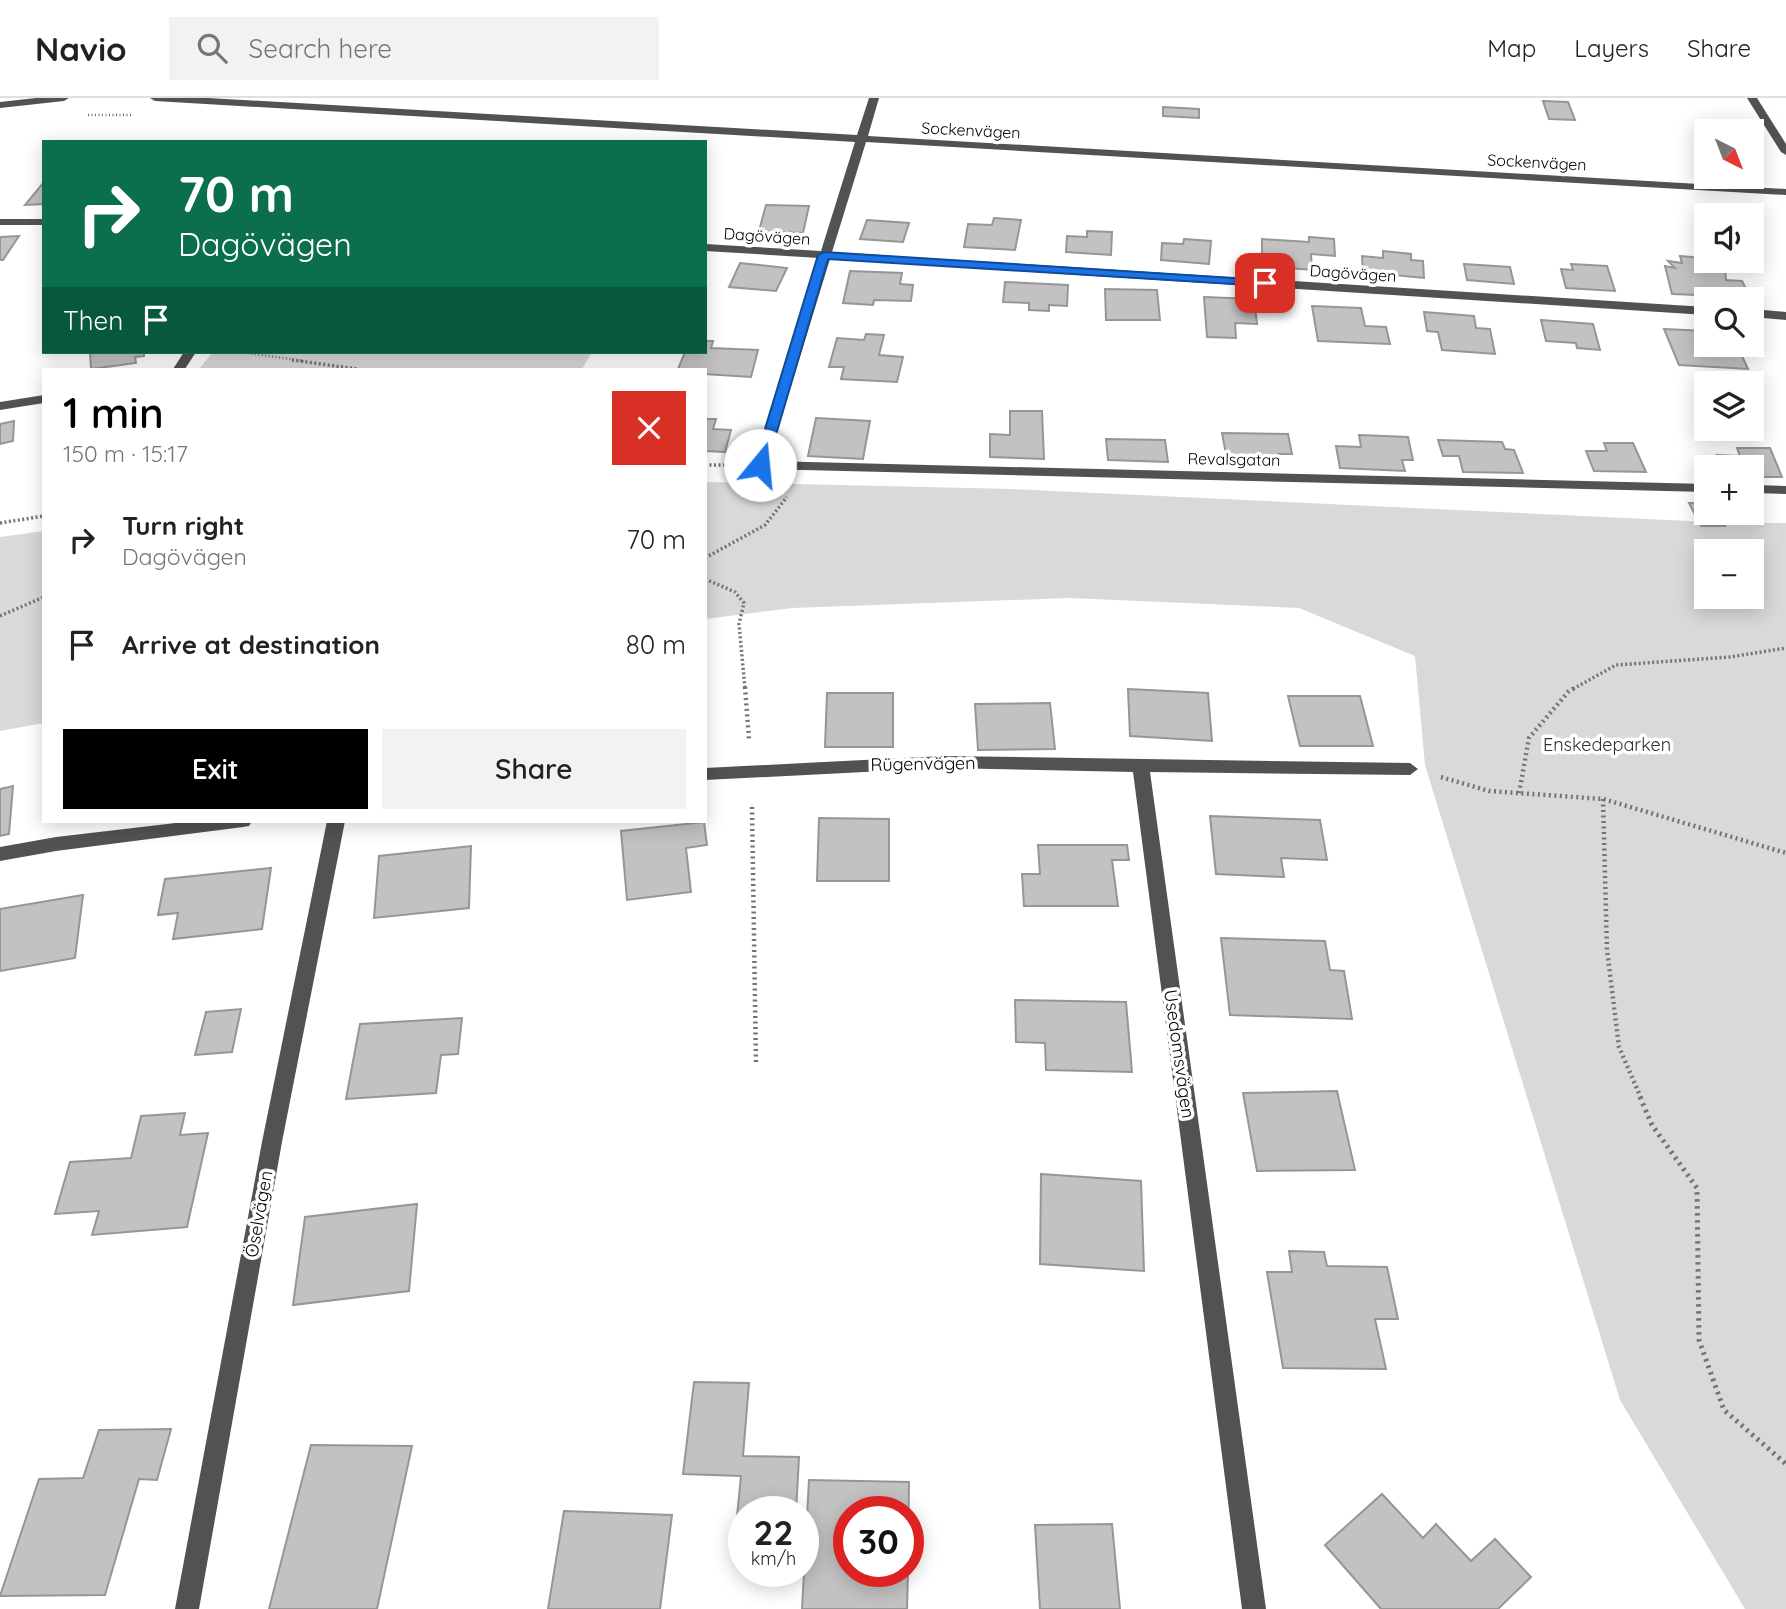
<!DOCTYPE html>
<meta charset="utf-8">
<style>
:root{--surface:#fff;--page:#f2f2f2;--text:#222;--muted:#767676;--line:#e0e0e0;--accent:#000}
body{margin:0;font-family:Quicksand,sans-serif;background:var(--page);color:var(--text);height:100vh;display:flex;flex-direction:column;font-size:26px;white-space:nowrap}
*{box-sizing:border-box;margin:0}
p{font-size:23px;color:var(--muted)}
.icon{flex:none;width:38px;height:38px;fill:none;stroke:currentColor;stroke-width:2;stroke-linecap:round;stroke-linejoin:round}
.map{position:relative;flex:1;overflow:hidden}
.side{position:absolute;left:42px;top:270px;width:665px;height:455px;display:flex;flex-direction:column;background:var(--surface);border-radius:0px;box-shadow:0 4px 18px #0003}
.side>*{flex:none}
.banner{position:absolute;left:42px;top:42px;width:665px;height:214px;border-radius:0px;box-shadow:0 4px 18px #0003;background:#0b6e4f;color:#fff;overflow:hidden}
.needle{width:46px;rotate:138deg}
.controls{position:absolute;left:1694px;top:21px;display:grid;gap:14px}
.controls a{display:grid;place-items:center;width:70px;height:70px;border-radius:0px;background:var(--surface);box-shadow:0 4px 18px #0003;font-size:35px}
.speed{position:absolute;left:728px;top:1398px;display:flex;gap:14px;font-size:35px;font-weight:700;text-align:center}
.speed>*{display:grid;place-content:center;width:91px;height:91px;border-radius:50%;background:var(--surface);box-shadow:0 4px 18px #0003;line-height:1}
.speed small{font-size:18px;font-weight:400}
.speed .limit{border:10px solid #d22;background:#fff;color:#111}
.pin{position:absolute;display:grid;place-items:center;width:60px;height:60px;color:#fff;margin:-30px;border-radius:14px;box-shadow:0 4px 10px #0006}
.me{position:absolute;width:77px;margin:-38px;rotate:17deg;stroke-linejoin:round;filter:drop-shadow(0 0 5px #0008)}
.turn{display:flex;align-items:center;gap:24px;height:147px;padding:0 21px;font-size:32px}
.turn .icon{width:91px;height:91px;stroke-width:2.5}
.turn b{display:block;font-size:49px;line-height:60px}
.then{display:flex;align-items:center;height:66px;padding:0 21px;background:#0003;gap:14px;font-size:26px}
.round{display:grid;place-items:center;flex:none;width:74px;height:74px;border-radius:0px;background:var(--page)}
.head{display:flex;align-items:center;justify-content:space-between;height:119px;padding:0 21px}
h1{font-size:42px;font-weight:600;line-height:52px;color:var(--accent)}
.cta{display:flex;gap:14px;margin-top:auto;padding:14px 21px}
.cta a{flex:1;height:80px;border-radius:0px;background:var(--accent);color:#fff;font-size:28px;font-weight:600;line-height:80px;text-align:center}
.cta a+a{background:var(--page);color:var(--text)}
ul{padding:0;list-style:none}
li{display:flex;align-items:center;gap:21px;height:105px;padding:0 21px}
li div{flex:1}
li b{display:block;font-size:26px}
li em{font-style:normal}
header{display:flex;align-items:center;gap:42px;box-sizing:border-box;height:98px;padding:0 35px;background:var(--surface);border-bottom:2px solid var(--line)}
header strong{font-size:33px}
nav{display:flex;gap:38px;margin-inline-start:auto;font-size:24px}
.search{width:490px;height:63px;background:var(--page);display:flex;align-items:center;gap:18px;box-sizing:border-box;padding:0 24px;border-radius:0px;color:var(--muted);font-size:26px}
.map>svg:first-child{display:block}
</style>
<header>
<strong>Navio</strong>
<div class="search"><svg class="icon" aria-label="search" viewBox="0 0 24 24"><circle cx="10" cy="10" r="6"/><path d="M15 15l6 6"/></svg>Search here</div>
<nav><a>Map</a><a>Layers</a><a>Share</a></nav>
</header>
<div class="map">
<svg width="1786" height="1511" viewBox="0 0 1786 1511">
<rect width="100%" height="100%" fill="#fff"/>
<g fill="#d9d9d9" fill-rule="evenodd">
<path d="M213,254H592L582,271H199Z"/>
<path d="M705,384L1012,391L1710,424L1786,425V1511H1745L1620,1302L1425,667L1415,558L1299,510L1069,500L792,510L705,521ZM1706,453H1752V499H1706Z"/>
<path d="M44,433V625L0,633V439Z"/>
</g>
<g fill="#c2c2c2" stroke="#969696" stroke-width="2">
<path d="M1543,3L1568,4L1575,22L1549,21Z"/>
<path d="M1163,9L1199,11V20L1163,18Z"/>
<path d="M44,84V106L25,107Z"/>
<path d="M766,107L809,108L803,135L759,133Z"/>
<path d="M994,120L1021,122L1015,152L964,149L968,126L992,127Z"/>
<path d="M867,122L909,125L903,144L860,141Z"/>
<path d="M1087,133L1112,134L1111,157L1066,154L1067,138L1087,139Z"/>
<path d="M19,138L3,162H0V139Z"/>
<path d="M1309,139L1334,141L1335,158L1311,156L1312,172L1262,168V141L1309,144Z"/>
<path d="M1184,141L1211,143L1209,166L1161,162L1162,145L1183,146Z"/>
<path d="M1383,153L1411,156V162L1423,163L1424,180L1363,174L1362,158L1383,160Z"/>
<path d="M1680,158L1703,160L1707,166L1725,168L1726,182L1742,183L1750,199L1672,196L1665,168L1675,170L1668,163L1682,165Z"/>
<path d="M740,165L787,170L776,193L729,189Z"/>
<path d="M1464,166L1510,169L1514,186L1467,182Z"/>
<path d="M1571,166L1607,168L1615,193L1566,190L1561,171L1573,172Z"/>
<path d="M850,173L902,175L900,186L913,187L911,203L874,202L873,207L843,205Z"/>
<path d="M1005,184L1068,187L1067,208L1049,207V213L1029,212V205L1003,204Z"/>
<path d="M1105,191L1157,192L1160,222H1106Z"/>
<path d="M1204,199L1254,201L1257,226L1235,225L1236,240L1207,239Z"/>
<path d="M1312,208L1361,210L1365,228L1386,229L1390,246L1318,243Z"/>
<path d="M1424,214L1474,218L1476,230L1490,231L1495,256L1442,252L1438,234L1427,233Z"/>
<path d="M1541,222L1593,226L1600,252L1577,250L1576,245L1546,243Z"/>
<path d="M1664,231L1706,233V247H1737L1748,271L1679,267Z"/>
<path d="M866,236L884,237L879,257L903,259L897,284L841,281L844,269H829L837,240L864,242Z"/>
<path d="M705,243H713L711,250L758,252L751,279L705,276V271H678L685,254H705Z"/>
<path d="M90,254H144V258L135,259L136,265L91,271Z"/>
<path d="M1010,313H1042L1044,361L990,359V336L1010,337Z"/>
<path d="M816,320L870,323L863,361L808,358Z"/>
<path d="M705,321H716L713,331L731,332L725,354L705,353Z"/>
<path d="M14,323L13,343L0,346V326Z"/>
<path d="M1222,335L1288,336L1292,356H1278L1280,368L1228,367Z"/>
<path d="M1359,337L1408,339L1413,362H1402L1405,373L1340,370L1336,348L1361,349Z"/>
<path d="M1106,341L1165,342L1168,364L1108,362Z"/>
<path d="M1438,342L1502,344L1505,351L1514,352L1523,375L1463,374L1459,358H1443Z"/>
<path d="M1604,345H1633L1646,374L1594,373L1586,353H1607Z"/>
<path d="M1737,350H1770L1782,379H1752V369H1723L1717,357L1740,358Z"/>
<path d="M1689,405H1706V415H1718L1725,428H1701Z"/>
<path d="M1128,591L1208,595L1212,643L1130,638Z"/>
<path d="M827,595H893V649H825Z"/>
<path d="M1288,598H1360L1373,648H1300Z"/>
<path d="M1050,605L1055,651L978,652L975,606Z"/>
<path d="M13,688L9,736L0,738V691Z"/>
<path d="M1210,718L1320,722L1327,762L1281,760L1284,779L1216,776Z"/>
<path d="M819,720L889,721V783H817Z"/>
<path d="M704,724L707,747L686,750L691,794L627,802L621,733Z"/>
<path d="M1038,747H1127L1129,762H1112L1118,808H1024L1022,776H1040Z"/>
<path d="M471,748L469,810L374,820L379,758Z"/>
<path d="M271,770L262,831L173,841L178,815L158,817L165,781Z"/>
<path d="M83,797L75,860L0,873V811Z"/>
<path d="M1221,840L1325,843L1330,872L1344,873L1352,921L1230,917Z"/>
<path d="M1015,902L1126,904L1132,974L1046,972L1045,945L1016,944Z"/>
<path d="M241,911L232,954L195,957L206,914Z"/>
<path d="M462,920L458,956L441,957L436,995L346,1001L360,926Z"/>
<path d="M1337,993L1355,1072L1257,1073L1243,995Z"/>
<path d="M185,1015L180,1037L208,1035L187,1129L92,1137L99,1113L55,1116L70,1064L131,1060L141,1018Z"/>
<path d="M1041,1076L1141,1083L1144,1173L1040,1166Z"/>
<path d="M417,1106L409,1193L293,1207L305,1119Z"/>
<path d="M1289,1153L1324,1154L1327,1168L1387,1169L1398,1221H1375L1386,1271L1283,1270L1267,1174H1292Z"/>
<path d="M694,1284L749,1285L743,1358L799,1359L796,1414H744V1449H734L741,1378L683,1376Z"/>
<path d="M171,1331L157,1382L139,1381L105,1497L0,1498L39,1381L83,1380L99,1332Z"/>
<path d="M311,1347L412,1348L377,1511H269Z"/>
<path d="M809,1382L909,1384L908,1450V1414H849V1474H908L907,1511H802Z"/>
<path d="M1382,1396L1423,1440L1436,1426L1471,1463L1495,1441L1531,1479L1498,1511H1381L1325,1447Z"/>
<path d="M564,1413L672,1417L660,1511H548Z"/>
<path d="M1112,1426L1120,1511H1040L1035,1427Z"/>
</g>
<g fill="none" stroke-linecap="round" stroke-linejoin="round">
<g stroke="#747474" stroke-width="2.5" stroke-dasharray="1 2.5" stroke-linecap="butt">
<path d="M88,17H132"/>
<path d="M241,254L304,263"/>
</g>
<g stroke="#747474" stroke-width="3.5" stroke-dasharray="2 2.5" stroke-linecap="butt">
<path d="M292,262L357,271"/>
<path d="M705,367H728"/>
<path d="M0,425L44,418"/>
<path d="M705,460L765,427L787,399"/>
<path d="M705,481L735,494L744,505L739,526L745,591"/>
<path d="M0,518L44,499"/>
<path d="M1573,591L1616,567L1730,559L1786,550"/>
</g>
<g stroke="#747474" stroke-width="4.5" stroke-dasharray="2 3.5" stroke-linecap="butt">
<path d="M745,589L749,641"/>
<path d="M1441,679L1489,693L1603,701L1786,755"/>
<path d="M1519,695L1529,640L1568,594L1576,589"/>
<path d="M1603,701L1607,852L1619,949L1641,1000"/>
<path d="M752,709L756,967"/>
</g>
<path stroke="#747474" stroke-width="5" stroke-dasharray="2.5 4.5" stroke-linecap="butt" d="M1640,999L1652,1027L1697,1090L1699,1242L1724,1312L1786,1366"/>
<g fill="#525252" fill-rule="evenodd">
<path d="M36,0H69L64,3L0,10V4Z"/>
<path d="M150,0H208L857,37L869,0H879L868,38L1786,91V97L866,44L832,154L1706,209V217L830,161L768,363L1706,386V394L760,371L753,367L819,160L705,153V146L821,153L855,44L155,3Z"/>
<path d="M1747,0H1757L1786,46V57L1781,54Z"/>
<rect x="0" y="121" width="44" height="6"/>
<path d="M1752,211L1786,214V222L1752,219Z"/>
<path d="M184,254H196L185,271H173Z"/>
<path d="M44,297V305L0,312V304Z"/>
<path d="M1752,387L1786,388V396L1752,395Z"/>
<path d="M943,658L1410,665L1418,671L1410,677L1150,674L1266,1511H1242L1133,674L943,670L705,682V670Z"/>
<path d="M193,723H252L249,728L243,729L56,753L0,763V749L56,739Z"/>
<path d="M327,723H345L282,1044L199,1511H175L262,1044Z"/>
</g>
</g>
<path fill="#1a73e8" stroke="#114b97" stroke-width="2" d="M824,154L1265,182L1270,185L1265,188L828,161L767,367L765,369H756L754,367L818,157Z"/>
<g text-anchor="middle" stroke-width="7" stroke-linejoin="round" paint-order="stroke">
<g font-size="16" fill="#000" stroke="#fff">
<text transform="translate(971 32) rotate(3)" y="6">Sockenvägen</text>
<text transform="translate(1537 64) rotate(3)" y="6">Sockenvägen</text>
<text transform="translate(767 138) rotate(4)" y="6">Dagövägen</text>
<text transform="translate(1353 175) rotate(4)" y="6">Dagövägen</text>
<text transform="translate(1234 361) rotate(1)" y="6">Revalsgatan</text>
</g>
<g font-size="18" fill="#303030" stroke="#fff">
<text x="1607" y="653">Enskedeparken</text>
</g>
<g font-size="18" fill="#000" stroke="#fff">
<text transform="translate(923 666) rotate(-1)" y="6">Rügenvägen</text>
<text transform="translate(1179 956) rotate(82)" y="6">Usedomsvägen</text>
<text transform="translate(259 1116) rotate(-80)" y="6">Öselvägen</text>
</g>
</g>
</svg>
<div class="controls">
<a><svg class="needle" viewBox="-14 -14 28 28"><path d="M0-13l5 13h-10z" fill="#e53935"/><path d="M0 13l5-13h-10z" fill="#767676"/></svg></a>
<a><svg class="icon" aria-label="sound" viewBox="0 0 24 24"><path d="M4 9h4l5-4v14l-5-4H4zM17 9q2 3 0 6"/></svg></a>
<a><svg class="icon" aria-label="search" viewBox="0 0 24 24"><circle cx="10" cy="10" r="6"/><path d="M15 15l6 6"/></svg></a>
<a><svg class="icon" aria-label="layers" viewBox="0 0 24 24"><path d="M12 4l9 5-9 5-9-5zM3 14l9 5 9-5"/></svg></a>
<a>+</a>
<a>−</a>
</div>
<div class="speed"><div>22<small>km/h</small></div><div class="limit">30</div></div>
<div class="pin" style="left:1265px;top:185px;background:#d93025"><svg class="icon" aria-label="arrive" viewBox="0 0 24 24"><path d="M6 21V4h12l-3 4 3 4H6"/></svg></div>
<svg class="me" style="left:760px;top:367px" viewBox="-20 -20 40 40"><circle r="19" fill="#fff"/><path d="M0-13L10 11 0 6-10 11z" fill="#1a73e8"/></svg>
<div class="banner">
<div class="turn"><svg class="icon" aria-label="right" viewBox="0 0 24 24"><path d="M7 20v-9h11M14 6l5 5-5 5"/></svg><div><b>70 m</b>Dagövägen</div></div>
<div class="then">Then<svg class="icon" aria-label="arrive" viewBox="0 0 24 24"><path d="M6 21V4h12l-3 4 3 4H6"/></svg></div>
</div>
<section class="side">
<div class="head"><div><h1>1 min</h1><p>150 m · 15:17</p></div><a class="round" style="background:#d93025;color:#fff"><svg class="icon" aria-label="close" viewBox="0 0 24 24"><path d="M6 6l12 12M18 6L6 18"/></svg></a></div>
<ul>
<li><svg class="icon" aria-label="right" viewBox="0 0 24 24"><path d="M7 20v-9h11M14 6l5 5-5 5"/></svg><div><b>Turn right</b><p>Dagövägen</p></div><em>70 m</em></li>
<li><svg class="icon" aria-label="arrive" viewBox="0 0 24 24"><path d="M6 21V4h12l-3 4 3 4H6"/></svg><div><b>Arrive at destination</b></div><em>80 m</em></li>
</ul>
<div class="cta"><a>Exit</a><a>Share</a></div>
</section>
</div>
